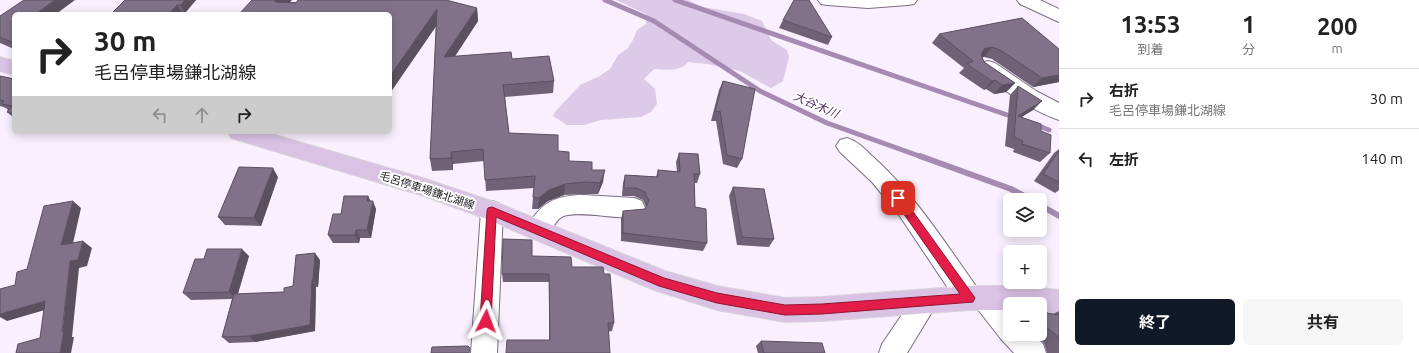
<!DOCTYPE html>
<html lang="ja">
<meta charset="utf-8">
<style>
:root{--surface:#fff;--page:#f6f6f6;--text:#222;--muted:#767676;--line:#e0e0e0;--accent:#111827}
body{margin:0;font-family:Ubuntu,"Noto Sans JP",sans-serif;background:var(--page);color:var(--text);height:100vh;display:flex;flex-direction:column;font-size:15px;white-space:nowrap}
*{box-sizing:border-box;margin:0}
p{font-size:13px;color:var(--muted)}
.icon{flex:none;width:22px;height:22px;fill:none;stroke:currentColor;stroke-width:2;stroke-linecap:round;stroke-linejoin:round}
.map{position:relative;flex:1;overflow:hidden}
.panel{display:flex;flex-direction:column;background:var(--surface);width:360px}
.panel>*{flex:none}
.hud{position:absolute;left:12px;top:12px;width:380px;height:122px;border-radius:6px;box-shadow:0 2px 10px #0003;background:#fff;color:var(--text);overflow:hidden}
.controls{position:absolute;left:1003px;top:193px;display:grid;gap:8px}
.controls a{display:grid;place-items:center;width:44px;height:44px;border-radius:6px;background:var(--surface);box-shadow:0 2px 10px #0003;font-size:20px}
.pin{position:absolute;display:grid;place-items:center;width:34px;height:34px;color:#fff;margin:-17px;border-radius:8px;box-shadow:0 2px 6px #0006}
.me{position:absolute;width:44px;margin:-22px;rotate:3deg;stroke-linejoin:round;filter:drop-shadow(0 0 3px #0008)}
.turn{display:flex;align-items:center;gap:14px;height:84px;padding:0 16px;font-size:18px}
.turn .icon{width:52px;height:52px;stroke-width:2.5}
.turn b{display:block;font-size:28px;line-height:34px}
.lanes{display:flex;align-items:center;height:38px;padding:0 16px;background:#0003;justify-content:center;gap:20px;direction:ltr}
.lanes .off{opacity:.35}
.eta{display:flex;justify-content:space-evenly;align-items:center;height:68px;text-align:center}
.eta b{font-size:24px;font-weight:700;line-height:28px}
.primary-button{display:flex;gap:8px;margin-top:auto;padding:8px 16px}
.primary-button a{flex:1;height:46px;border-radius:6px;background:var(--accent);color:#fff;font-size:16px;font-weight:700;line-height:46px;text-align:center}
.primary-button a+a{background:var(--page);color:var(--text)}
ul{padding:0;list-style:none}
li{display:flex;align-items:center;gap:12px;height:60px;padding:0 16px;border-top:1px solid var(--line)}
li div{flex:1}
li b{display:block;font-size:15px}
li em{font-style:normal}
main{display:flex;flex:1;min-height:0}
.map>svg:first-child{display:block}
</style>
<main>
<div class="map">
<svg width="1059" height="353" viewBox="0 0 1059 353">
<rect width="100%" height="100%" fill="#f9effe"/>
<path fill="#ddcae8" d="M616,0H688L703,7L744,14L762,21L771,40L787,50L789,57L783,81L771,88L740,71L707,64L688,62C680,72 666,70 654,69L644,79L655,89L657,104L651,112L641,117L601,120L584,125H567L553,116L555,112L580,85L598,77L610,69L618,55L627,49L633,40L637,30L646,24V14Z"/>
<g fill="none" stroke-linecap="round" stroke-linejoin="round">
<g stroke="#a58bb2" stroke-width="5">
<path d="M605,0L654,21L760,91L827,123L922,157"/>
<path d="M675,0L1016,118"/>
<path d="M1034,124L1049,130"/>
</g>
<g stroke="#a58bb2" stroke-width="6">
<path d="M920,156L1011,189L1032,200"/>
<path d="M1040,205L1059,216"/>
</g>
<defs>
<g id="minor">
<path d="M818,0H917L914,4L908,5L868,8L827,5L821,4Z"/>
<path d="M1017,0H1040L1059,9V22L1020,4Z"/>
<path d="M988,61L995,63L1036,91L1059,103V120C1031,111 1005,90 981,73L978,68L981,63Z"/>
<path d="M847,138C857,141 864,148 871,155C914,193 945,243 978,289L985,286L994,290L1010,310V334H1033L1043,344L1046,353H1014L1001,339L976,307L969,310L960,306L899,215L872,182L840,152L836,146L840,140Z"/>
<path d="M584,195L634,198L642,201L645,208L642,215C622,222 591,211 568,215C549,217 555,246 530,237L526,230C539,203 555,195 584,195Z"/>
<path d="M492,201L500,204L503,211L497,353H471L481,211L484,204Z"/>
<path d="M925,290L934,294L938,302L907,353H879L882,344L916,294Z"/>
</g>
<g id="major">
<path d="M0,57L14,61V75L0,71Z"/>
<path d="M228,132H265L426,179L500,204L665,271L717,286L785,298L822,297L969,286H1017L1059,290V314L1040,312V304H1010V310H969L822,321L785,322L717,310L654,290L484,218L424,196L231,138Z"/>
</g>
</defs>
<use href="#minor" stroke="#7c6d84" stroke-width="2"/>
<use href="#major" stroke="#d7d6d7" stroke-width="2"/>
<use href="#minor" fill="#fff" fill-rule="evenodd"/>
<use href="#major" fill="#d9c2e4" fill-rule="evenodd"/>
</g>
<g fill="#6f6276">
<path d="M125,0H196L185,13H182L181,14H111Z"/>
<path d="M290,2L477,8L478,21L455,56L512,59L554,81L553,93L505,97L509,133L558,151L569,161L592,170L603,182L598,194H584L564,195L548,201L538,209H532L533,197L534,188L486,191L484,161L453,164V170L432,171L430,159L436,26L390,93Z"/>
<path d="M14,14V49L0,43V16Z"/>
<path d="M783,20L832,37L828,45L779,28Z"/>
<path d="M939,34L1059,49V82L1033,87L992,59L984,57H982L984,62L1015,83L1006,92L994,94L986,89L984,90L959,73L964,68L932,43Z"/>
<path d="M0,76L14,79V118L7,112L8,110L6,108L0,106Z"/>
<path d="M723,81L742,159L737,168L723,164L716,121H711L719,90Z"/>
<path d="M1018,86L1033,110L1021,117L1041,131L1050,153L1040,162L1013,152L1014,149L1005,146L1010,95Z"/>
<path d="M1059,149V190L1055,193L1034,181L1054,153Z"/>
<path d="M679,153L700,174L697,183H694L695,207L707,243L703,251L621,241V219L623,211L645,209L646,207L643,200L634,196H622L623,183L625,175L656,177L658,170L677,172L676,162Z"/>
<path d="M278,177L261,226L225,225L218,217Z"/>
<path d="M733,187L774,239L769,247L737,245L729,196Z"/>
<path d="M368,196L370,201L376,209L371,238H360L359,243H333L328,235L341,214Z"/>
<path d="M249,256L238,294L284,292L293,286L320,260L318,287H316L315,331L255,342L229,343L222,337L232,299L191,300L183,293Z"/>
<path d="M532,256L572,267L604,274L614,323L612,331L549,340V282H503L502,274Z"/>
<path d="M1059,311V353H1047L1044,343L1033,334H1040V312L1053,314Z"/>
<path d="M761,341L825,353H758L756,346Z"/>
</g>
<g fill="#5a5060">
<path d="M55,0H75L56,14H38L37,13Z"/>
<path d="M185,0H196L185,13L181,5Z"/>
<path d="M275,0H292L281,13L275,2Z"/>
<path d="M177,5L182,13L181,14H169Z"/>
<path d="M477,8L478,21L446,70L444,57Z"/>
<path d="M437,9L439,22L390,93V76Z"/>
<path d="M992,47L984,57L977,59L984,49Z"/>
<path d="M1059,75V82L1033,87L1042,78Z"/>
<path d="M995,80L986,89L984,90L992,81Z"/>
<path d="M1015,83L1006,92L994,94L1002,85Z"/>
<path d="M1042,101L1033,110L1015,121L1018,116Z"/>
<path d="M451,152L453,164V170L451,158Z"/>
<path d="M273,168L278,177L261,226L254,218Z"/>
<path d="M605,170L603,182L598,194L600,183Z"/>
<path d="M565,184L564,195L548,201L538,209L539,198L549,190Z"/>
<path d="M368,196L372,204L373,201L376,209L371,238L367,230V201Z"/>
<path d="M73,201L81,208L71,252L61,245Z"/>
<path d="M356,230L360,238L359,243L355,235Z"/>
<path d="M83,241L92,248L87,266L79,268L72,337H74L71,353H60L70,261Z"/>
<path d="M242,249L249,256L236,299L229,292Z"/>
<path d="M315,253L320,260L318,287L313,280Z"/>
<path d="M312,280L316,287L315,331L255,342L249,336Z"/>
<path d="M45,301L55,307L7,321L0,317V314Z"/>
</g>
<g fill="#817289" stroke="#5a5060">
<path d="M24,0H55L37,13L40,14H14V43L0,37V16Z"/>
<path d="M125,0H185L181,5H177L169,14H111Z"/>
<path d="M252,0H275V2L296,3L298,0H446L477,8L444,57L511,52L512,59L549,56L554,81L503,85L509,133L558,135V151L569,152V161L592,162V170H605L600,183L586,182L565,184L549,190L539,198L533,197L535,176L485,180L483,149L451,152V158L430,159L437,9L390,76V14H239Z"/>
<path d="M794,0H809L832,37L783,20Z"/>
<path d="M1022,18L1059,49V75L1042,78L1000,50L992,47L984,49L981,55L984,62L1015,83L1002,85L995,80L992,81L967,64L973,61L939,34Z"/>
<path d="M0,76L14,79V114L7,112L12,106L2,104L4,101L0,100Z"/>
<path d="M723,81L755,89L742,159L727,155L720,111L715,112Z"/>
<path d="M1018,86L1042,101L1018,116L1041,124V131L1051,135L1050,153L1022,144L1023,141L1014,137Z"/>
<path d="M1059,151V182L1043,174Z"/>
<path d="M679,153L698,154L700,174H694L695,207L706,209L707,243L623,233V211L645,209L649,201L645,192L636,188H624L625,175L658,177V170L680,172Z"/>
<path d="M239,167L273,168L254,218L218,217Z"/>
<path d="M733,187L764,189L774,239L742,237Z"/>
<path d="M344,196H368L367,201H373L367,230H356L355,235H328L333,214H341Z"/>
<path d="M73,201L61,245L83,241L78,260L70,261L62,332H64L60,353H16L18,344L40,338L45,301L0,314V289L15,285L17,272L27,269L44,206Z"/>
<path d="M503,239L532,240V256L571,257L572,267H603L604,274H610L614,323H608L610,353H506L507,340H550L549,274H502Z"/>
<path d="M207,249H242L229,292L183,293L195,259H204Z"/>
<path d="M315,253L313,280H312L310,325L249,336L222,337L234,294L284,292V288L293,286L296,255Z"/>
<path d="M1040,312L1059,315V341L1057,336L1045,326Z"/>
<path d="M761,341L822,343L825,353H764Z"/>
<path d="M468,346L470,348L469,353H431L432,347Z"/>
</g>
<path fill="#e11d48" stroke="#92132f" d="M898,194L901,195L973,295L975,298L973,302L822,314L785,315L717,303L659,286L496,217L491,321L490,325L486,327L482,325L480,321L487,211L488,208L492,207L664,278L717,293L785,305L822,304L960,294L894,200L893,198L894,195Z"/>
<g text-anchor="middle" stroke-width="4" stroke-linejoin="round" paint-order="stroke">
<g font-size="11" fill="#1f1a22" stroke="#fff">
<text transform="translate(427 190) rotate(18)" y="4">毛呂停車場鎌北湖線</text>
</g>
<g font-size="12" font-style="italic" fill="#573468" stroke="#fff">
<text transform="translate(816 105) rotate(24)" y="4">大谷木川</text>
</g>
</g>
</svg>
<div class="controls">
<a><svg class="icon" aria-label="layers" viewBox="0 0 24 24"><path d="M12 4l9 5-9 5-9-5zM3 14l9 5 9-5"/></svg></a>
<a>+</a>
<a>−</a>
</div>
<div class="pin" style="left:898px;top:198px;background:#d93025"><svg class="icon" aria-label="arrive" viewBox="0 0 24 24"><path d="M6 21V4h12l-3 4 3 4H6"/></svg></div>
<svg class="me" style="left:486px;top:321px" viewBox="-20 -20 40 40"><path d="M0-17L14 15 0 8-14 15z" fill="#e11d48" stroke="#fff" stroke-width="4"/></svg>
<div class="hud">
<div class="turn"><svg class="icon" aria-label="right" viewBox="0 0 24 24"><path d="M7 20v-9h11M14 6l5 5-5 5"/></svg><div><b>30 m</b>毛呂停車場鎌北湖線</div></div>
<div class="lanes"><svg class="icon off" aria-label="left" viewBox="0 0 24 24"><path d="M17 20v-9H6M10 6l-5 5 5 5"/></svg><svg class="icon off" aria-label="ahead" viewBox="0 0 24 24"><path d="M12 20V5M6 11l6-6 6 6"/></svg><svg class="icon" aria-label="right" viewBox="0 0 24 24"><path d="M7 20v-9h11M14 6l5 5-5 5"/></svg></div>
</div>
</div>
<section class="panel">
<div class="eta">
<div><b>13:53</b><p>到着</p></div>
<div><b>1</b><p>分</p></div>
<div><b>200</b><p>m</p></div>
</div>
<ul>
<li><svg class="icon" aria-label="right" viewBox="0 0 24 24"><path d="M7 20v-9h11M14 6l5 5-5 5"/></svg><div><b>右折</b><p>毛呂停車場鎌北湖線</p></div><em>30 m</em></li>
<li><svg class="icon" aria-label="left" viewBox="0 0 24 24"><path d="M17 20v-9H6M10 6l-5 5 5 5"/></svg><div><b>左折</b></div><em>140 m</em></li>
</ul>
<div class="primary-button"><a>終了</a><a>共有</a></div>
</section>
</main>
